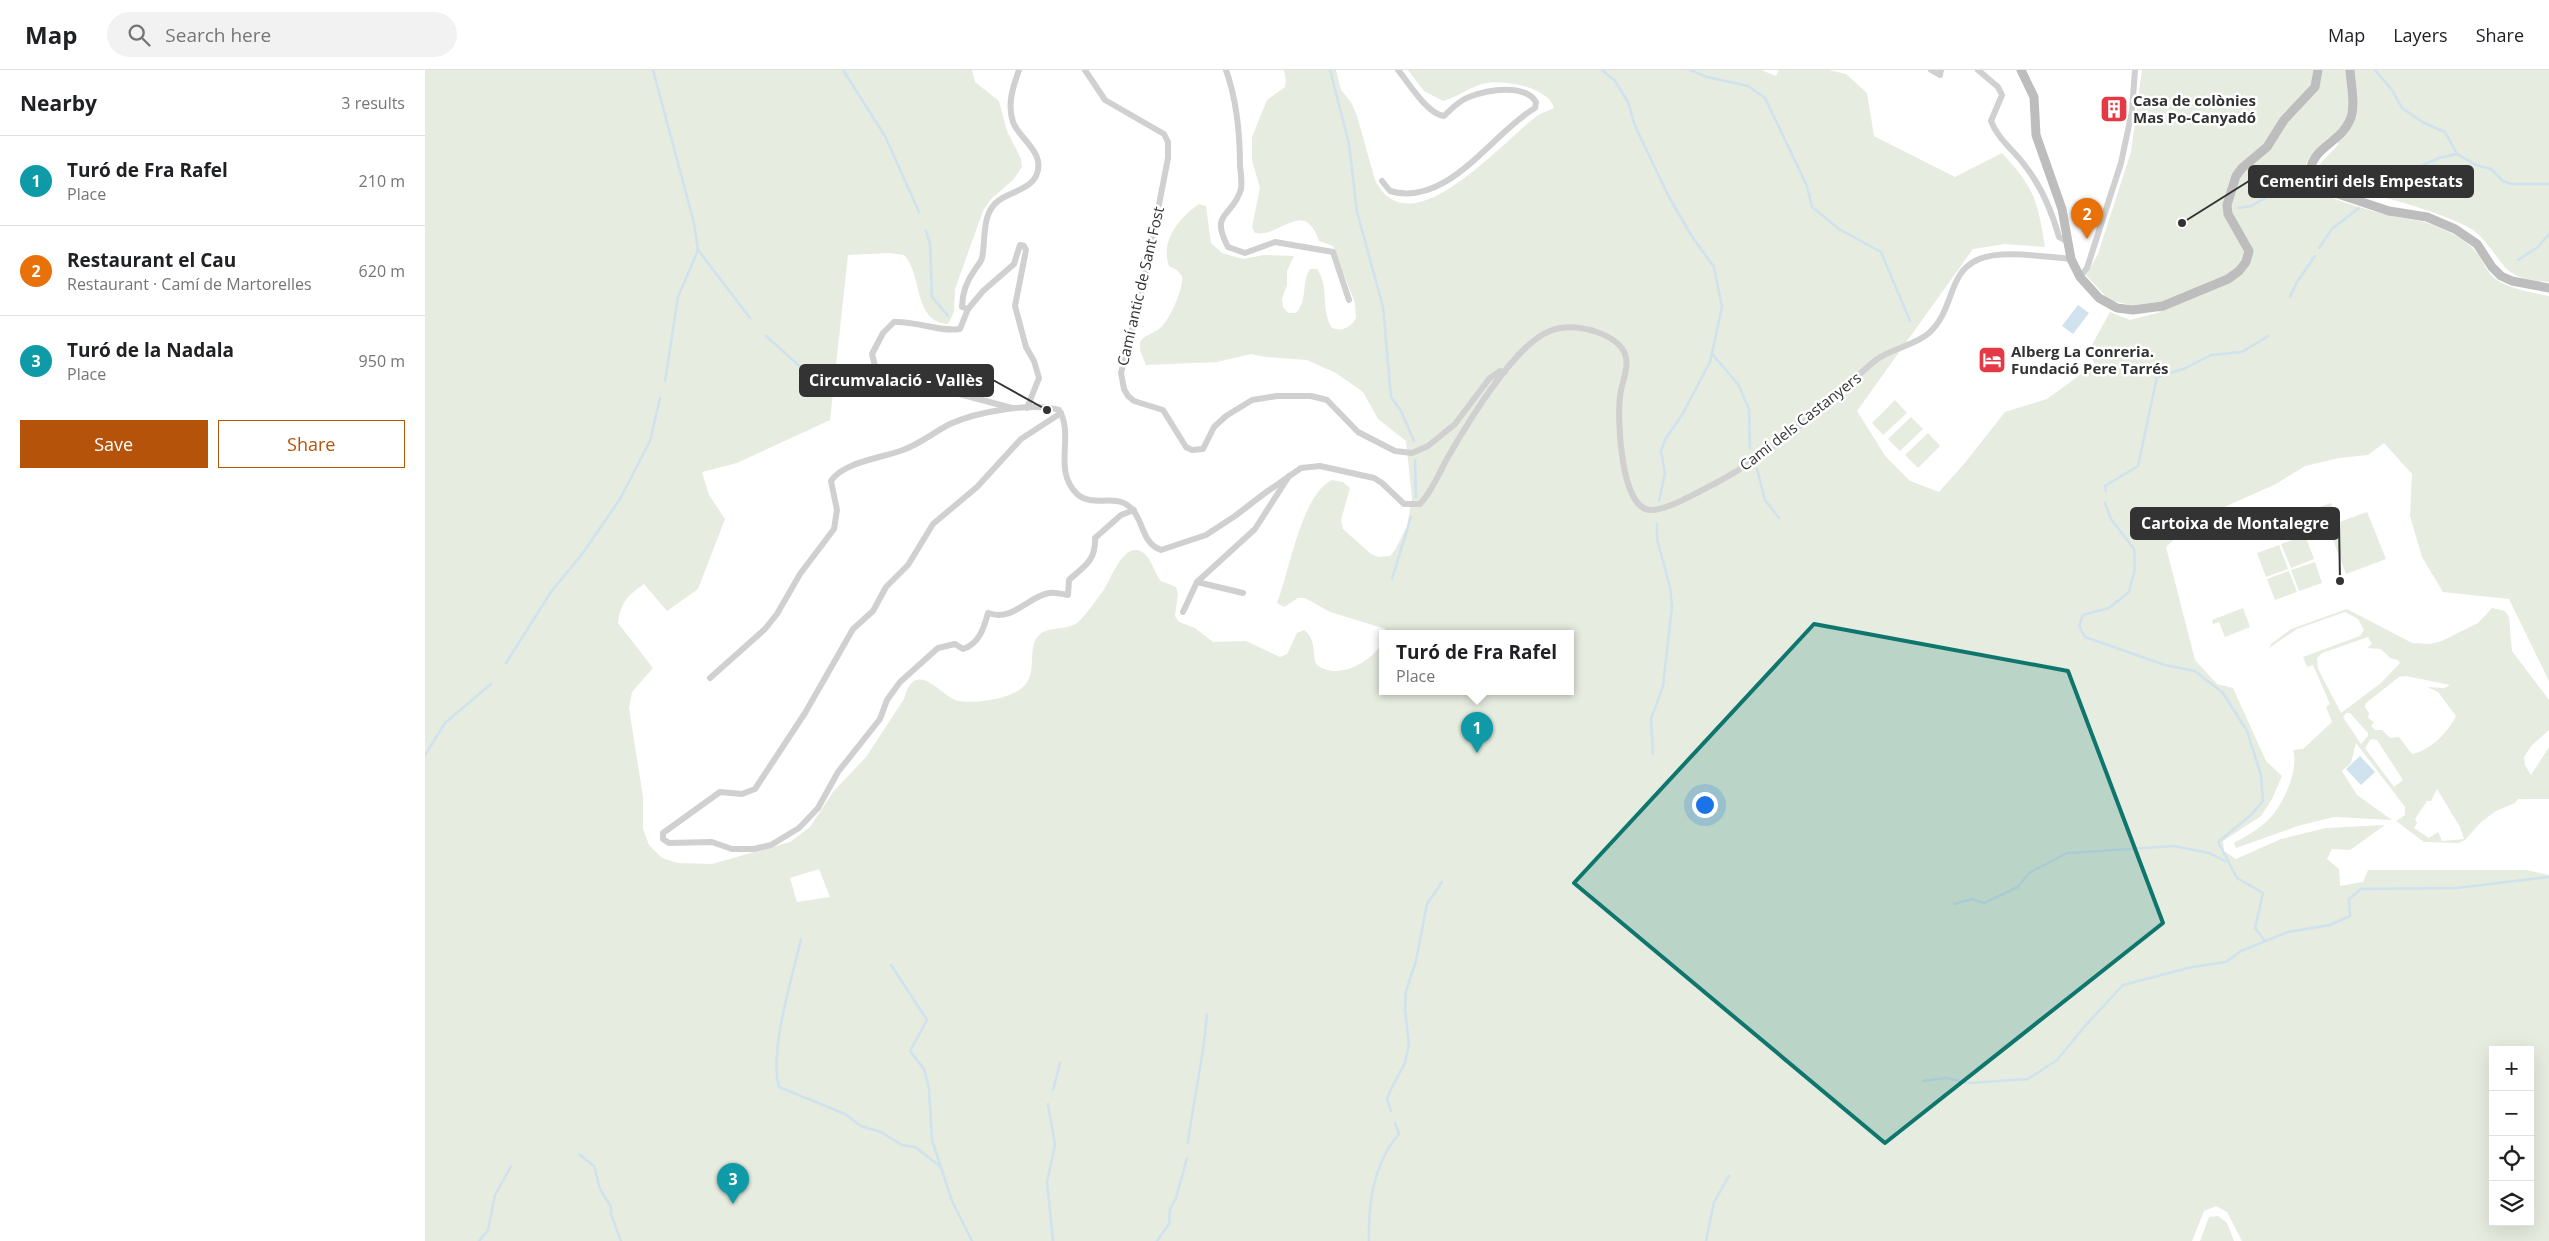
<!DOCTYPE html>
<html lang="en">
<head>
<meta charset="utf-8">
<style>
  :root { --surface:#fff; --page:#f2f2f2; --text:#202124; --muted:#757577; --line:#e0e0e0; --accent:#b45309 }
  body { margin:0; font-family:"Open Sans",sans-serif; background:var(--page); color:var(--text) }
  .controls { position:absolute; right:15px; bottom:15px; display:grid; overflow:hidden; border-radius:0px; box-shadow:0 5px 20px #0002 }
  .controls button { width:45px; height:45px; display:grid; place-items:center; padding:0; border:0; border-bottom:1px solid var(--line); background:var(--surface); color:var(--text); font:25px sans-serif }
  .you { position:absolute; left:1279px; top:734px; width:18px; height:18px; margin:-12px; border:4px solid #fff; border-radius:50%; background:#1a73e8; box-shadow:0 0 0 8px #1a73e833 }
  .badge { display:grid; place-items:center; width:32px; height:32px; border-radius:50%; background:var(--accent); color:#fff; font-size:16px; font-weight:700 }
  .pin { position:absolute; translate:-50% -41px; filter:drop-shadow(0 1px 2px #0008) }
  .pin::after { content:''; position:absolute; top:26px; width:18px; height:15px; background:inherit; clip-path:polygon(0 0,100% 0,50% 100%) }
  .popup { position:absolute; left:954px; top:560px; width:195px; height:65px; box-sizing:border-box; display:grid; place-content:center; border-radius:0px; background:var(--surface); filter:drop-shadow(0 1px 4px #0005); font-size:16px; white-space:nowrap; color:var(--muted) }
  .popup b { font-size:19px; color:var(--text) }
  .popup::after { content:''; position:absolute; left:50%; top:100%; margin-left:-10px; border:10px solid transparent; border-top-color:var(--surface) }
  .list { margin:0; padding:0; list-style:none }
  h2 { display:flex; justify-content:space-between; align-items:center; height:65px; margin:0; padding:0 20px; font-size:21px }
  h2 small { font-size:16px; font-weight:400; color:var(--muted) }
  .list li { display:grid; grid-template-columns:32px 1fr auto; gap:15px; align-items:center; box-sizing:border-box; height:90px; padding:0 20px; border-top:1px solid var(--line) }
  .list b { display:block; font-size:19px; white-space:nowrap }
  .list p { margin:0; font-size:16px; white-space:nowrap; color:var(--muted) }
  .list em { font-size:16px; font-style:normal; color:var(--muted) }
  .actions { display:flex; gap:10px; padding:15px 20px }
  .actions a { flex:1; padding:11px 0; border:1px solid var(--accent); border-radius:0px; text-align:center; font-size:18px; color:var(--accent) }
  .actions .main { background:var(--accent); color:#fff }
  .icon { flex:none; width:28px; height:28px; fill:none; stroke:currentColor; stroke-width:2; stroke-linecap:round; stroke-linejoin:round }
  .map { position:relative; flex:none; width:2124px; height:1171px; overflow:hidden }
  header { display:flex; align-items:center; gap:30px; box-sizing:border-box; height:70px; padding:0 25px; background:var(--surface); border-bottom:1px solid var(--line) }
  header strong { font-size:24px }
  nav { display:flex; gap:28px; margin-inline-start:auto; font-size:18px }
  .search { width:350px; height:45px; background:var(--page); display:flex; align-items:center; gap:12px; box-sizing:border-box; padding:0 18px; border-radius:28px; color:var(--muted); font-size:19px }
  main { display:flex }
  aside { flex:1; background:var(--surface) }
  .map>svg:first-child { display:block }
</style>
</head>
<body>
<header>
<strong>Map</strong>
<div class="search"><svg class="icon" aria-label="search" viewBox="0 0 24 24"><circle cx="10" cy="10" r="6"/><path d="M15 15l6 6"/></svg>Search here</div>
<nav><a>Map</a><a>Layers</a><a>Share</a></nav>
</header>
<main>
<aside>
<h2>Nearby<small>3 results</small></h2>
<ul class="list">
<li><span class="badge" style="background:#0f9aa8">1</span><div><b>Turó de Fra Rafel</b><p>Place</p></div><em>210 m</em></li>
<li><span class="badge" style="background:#e8710a">2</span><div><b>Restaurant el Cau</b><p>Restaurant · Camí de Martorelles</p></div><em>620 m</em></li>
<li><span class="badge" style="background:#0f9aa8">3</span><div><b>Turó de la Nadala</b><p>Place</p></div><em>950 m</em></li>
</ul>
<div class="actions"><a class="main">Save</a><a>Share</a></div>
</aside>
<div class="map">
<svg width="2124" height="1171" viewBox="0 0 2124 1171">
  <rect width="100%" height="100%" fill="#fff"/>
  <g fill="#e6ecdf" fill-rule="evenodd">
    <path d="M 0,0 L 547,0 L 550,12 L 574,31 L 582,61 L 596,89 L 597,97 L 588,110 L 566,129 L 558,141 L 530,219 L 529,242 L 523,254 C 488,252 498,205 479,185 L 464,183 L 423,185 L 405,350 L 312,393 L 277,402 L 284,425 L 300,449 L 273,519 L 242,541 L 219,514 C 202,526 196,532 193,553 L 228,598 L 207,622 L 204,638 L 218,727 L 218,759 L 224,775 L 237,788 L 253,793 L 287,794 L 365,772 L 385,757 L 408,722 L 441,687 L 479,629 C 491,585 517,629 534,631 C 551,634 587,629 599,616 C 612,603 603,584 611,569 C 620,554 639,562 652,553 C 661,545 671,530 678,521 C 686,510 700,465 721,485 C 727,492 730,504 736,511 L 751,517 L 753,524 L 750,546 L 754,552 L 770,558 L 788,572 L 821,571 L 855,587 L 862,584 L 872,563 L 879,560 C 891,569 887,580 891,594 C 911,612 948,592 958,571 L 958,622 L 1146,622 L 1146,564 L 960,564 L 961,559 L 905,542 L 880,528 L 873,528 L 859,537 L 852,533 C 864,503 877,423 907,410 L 918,412 L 925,418 L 916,450 L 918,459 L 946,484 L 953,487 L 965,486 L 970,480 L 982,456 L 987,428 L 981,371 L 953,349 L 938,322 L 931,317 L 911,303 L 882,290 L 841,287 L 826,284 L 792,292 L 721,295 L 715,280 L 715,272 C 721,264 727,264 734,259 C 744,252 759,218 757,206 L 752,200 L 744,196 C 735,171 754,148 774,134 L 781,136 L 786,173 L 797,183 L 818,189 L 839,185 L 869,186 L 862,201 L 862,215 L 857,229 L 858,237 L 863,243 L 871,243 C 883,231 876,213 885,199 L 892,199 C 905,218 895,239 907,258 C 918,262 926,257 931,248 L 930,233 L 908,176 L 894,171 C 880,127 854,168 830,163 L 827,157 L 835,118 L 827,90 L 827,67 L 842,30 L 860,17 L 861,10 L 859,0 L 911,0 L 916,20 L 926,32 L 932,46 L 950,110 C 986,183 1082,65 1115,44 C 1119,42 1125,40 1129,38 C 1124,17 1076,8 1057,14 C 1044,18 1032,27 1018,31 L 999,21 L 983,0 L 1336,0 L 1351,6 L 1354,0 L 1404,0 L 1421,4 L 1442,23 L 1449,66 L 1530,107 L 1577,83 C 1610,119 1612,129 1620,177 L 1580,174 L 1548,179 L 1432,341 L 1461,387 L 1485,411 L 1514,422 L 1539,394 L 1580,342 L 1622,329 L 1670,294 L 1663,282 L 1685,242 L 1705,250 L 1736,242 L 1684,230 L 1661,205 L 1673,184 L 1706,82 L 1717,0 L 2124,0 L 2124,212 C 2075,208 2084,197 2055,166 C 2048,158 2029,150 2018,146 C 1979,131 1936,122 1896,111 L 1893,96 L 1914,74 L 1904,67 C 1890,80 1869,97 1886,117 C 1894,126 1949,142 1964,145 C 1977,149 1992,149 2005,154 C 2021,160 2039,168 2050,181 C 2057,188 2060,199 2067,206 C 2081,219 2106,222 2124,226 L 2124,611 L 2084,529 L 2018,522 L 1997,487 L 1985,446 L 1987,404 L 1959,373 L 1943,385 L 1914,388 L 1880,396 L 1851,414 L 1768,451 L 1741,477 L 1770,590 L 1792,614 L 1808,618 L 1841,691 L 1857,706 L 1847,729 L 1836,746 L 1798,771 L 1799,781 L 1811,789 L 1856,769 L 1901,758 L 1960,755 L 1925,780 L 1907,779 L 1902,789 L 1914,799 L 1915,816 L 1938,812 L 1943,800 L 2101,800 L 2124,805 L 2124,1171 L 1817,1171 L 1802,1142 L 1791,1136 L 1779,1141 L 1767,1171 L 0,1171 ZM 394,799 L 405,827 L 372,832 L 365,808 ZM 2068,980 L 2105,980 L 2105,1152 L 2068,1152 Z"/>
    <path d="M 1470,330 L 1482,343 L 1458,365 L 1447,353 Z"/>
    <path d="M 1486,347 L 1498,359 L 1475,381 L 1463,369 Z"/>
    <path d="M 1503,363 L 1515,376 L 1493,398 L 1480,385 Z"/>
    <path d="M 1906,433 L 1911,445 L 1906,447 L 1904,442 L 1894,446 L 1895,451 L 1889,453 L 1887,447 L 1882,448 L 1880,442 Z"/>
    <path d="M 1942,442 L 1961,489 L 1921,504 L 1903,456 Z"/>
    <path d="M 1880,465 L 1889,489 L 1866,498 L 1856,474 Z"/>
    <path d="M 1854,475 L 1863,499 L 1841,507 L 1832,483 Z"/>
    <path d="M 1890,492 L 1897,513 L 1874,521 L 1866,500 Z"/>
    <path d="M 1864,501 L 1872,522 L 1850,530 L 1842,509 Z"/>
    <path d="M 1818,538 L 1825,557 L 1800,567 L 1794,552 L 1788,554 L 1787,550 Z"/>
    <path d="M 2067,538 L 2080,541 L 2084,547 L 2087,581 L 2124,630 L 2124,660 L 2107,675 L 2099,687 L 2100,695 L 2106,705 L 2124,677 L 2124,729 L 2093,729 L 2090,733 L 2071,741 L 2056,752 L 2040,770 L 2033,773 L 1999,772 L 1971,751 L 1980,745 L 1980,737 L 1931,673 L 1926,693 L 1917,701 L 1932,725 L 1967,750 L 1909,747 L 1876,755 L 1811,778 L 1809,773 C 1821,766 1835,759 1845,748 C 1859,733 1874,700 1868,680 L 1878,679 L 1907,652 L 1901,637 L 1905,634 L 1888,595 L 1882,597 L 1878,587 L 1935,566 L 1939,560 L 1933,549 L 1920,542 L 1872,559 L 1844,578 L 1846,574 L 1866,559 L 1922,539 L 1987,573 L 2005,574 L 2017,571 L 2053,553 ZM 1943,567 L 1947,574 L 1942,578 L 1956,579 L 1965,588 L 1973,590 L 1975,593 L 1956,613 L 1916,643 L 1893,599 L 1892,588 L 1897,583 ZM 1981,606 L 2025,615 L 2019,618 L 2002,617 L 2013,622 L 2031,646 C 2023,662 2005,681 1987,684 L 1974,667 L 1965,668 L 1957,660 L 1950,660 L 1946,656 L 1949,652 L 1943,648 L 1944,643 L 1940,637 L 1941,633 L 1974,607 ZM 1921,643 L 1925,643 L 1943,663 L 1943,666 L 1936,674 L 1918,647 ZM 1946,669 L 1952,670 L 1978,710 L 1969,717 L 1940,678 ZM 2012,719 L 2035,757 L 2039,769 L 2017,771 L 2013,762 L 2004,768 L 1989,758 L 1992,753 L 1990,749 L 2002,731 L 2006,731 Z"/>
    <path d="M 1793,1146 L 1802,1153 L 1809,1171 L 1775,1171 L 1784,1147 Z"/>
  </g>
  <g fill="#cfe2ee">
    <path d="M 1653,235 L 1664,243 L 1648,264 L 1637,256 Z"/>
    <path d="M 1935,686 L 1950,702 L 1936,715 L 1921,699 Z"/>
  </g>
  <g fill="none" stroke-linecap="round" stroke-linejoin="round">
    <g stroke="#cfe2ee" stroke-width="2.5">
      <path d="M 228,0 L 269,153 L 273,180 L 253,227 L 240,311"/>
      <path d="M 418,0 L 460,66 L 494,142"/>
      <path d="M 905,0 L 924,74 L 932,142 L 958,237 L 966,327 L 976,341 L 989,371"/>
      <path d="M 1177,0 L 1190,11 L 1203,32 L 1210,56 L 1244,127 L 1266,165 L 1289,197 L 1297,237 L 1285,292 L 1257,345 L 1241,368 L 1236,381 L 1240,403 L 1234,431"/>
      <path d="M 1265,0 L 1282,7 L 1323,16 L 1340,28 L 1382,116 L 1387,137 L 1414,159 L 1456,182 L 1485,251"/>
      <path d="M 1950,0 L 1967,20 L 1977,38 L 1999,53 L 2020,62 L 2032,84"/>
      <path d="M 1895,105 L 1920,100 L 1957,107 L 1989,99 L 2014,88 L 2032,84 L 2051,95 L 2066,99 L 2078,111 L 2086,114 L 2124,114"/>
      <path d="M 1942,122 L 1957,107"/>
      <path d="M 1813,138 L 1826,136 L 1858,118 L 1883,111"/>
      <path d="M 501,161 L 505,173 L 507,227 L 523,246"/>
      <path d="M 1894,178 L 1907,159 L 1934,138"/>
      <path d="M 273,180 L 325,248"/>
      <path d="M 2093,190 L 2113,177 L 2124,164"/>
      <path d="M 1865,227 L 1872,212 L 1890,186"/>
      <path d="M 341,266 L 398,317"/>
      <path d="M 1287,284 L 1313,314 L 1324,339 L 1325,378"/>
      <path d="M 990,390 L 991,427"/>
      <path d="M 1332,399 L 1340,430 L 1354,448"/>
      <path d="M 1681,421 L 1680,416 L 1713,396 L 1732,307 L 1761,298 L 1786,285 L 1817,282 L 1843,266"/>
      <path d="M 1680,433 L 1686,449 L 1709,479 L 1710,499 L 1704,522 L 1684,538 L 1658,545 L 1654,556 L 1660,567 L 1740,595 L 1770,601 L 1798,623 L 1822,661 L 1836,705 L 1838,731 L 1826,745 L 1793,772 L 1812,808 L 1838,823 L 1830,858 L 1840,871"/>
      <path d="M 967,509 L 986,447"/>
      <path d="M 81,593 L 126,522 L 158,483 L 195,429 L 225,371 L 235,328"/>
      <path d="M 1228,684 L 1226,649 L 1238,616 L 1247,537 L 1245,517 L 1232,469 L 1232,454"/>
      <path d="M 0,685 L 20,653 L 66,614"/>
      <path d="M 1529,834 L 1547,829 L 1559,833 L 1593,817 L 1604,803 L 1642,783 L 1749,776 L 1784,783 L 1800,791"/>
      <path d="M 376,869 C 367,909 344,980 354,1017 L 420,1044 L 436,1056 L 456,1062 L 477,1075 L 490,1077 L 516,1097"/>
      <path d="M 466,895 L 502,950 L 485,981 L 499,999 L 504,1019 L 507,1070 L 527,1131 L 547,1171"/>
      <path d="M 1498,1011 L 1522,1008 L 1543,1013 L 1603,1009 L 1632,990 L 1660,956 L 1698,915 L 1767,897 L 1801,892 L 1816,881 L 1863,862 L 1905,855 L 1925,846 L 1924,829 L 1936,819 L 2032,818 L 2124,807"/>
      <path d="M 628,1020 L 635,993"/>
      <path d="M 623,1034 L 630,1075 L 622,1112 L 628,1171"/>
      <path d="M 966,1041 L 962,1029 L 967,1017 L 980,993 L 984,974 L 980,939 L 981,921 L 991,891 L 1002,834 L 1017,812"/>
      <path d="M 763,1073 C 768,1030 779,988 782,944"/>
      <path d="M 154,1084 L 169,1096 L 175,1119 L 186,1137 L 186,1144 L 196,1171"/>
      <path d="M 54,1171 L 63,1160 L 70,1125 L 86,1096"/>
      <path d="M 732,1171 L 744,1154 L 745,1139 L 751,1128 L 762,1088"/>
      <path d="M 944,1171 C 943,1134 949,1092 974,1064 L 970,1053"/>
      <path d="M 1281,1171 L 1289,1132 L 1304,1106"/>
    </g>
    <g stroke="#d0d0d0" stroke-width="6">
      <path d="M 594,0 C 588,17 582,34 588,52 C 594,69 622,83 611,106 C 604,120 584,122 573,131 C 556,144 561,170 557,188 C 556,192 553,195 551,198 C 542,210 537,222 537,237 L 543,239 L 558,221 L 589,194 L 595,175 L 599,176 L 601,180 L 590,236 L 601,277 L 609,291 L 614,308 L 602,338"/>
      <path d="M 660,0 L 680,30 L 739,64 L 743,72 L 743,88 L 720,207 L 696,303 L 699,319 L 703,326 L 709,331 L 738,340 L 761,377 L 767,380 L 778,379 L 789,357 L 801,346 L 827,330 L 852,326 L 886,326 L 902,330 L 933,362 L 970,381 L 987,383 L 1003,376 L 1030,354 L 1064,309 L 1075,301 L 1080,302"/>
      <path d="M 801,0 C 812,31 815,63 815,96 C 816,103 817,112 816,119 C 808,148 784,141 803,177 L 820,183 L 850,172 L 908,182 L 924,230"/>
      <path d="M 1506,0 L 1515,5 L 1516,0"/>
      <path d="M 1553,0 L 1573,17 L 1577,25 L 1566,51 C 1573,70 1590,81 1601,97 C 1617,118 1627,142 1634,167 L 1641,171"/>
      <path d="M 957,111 L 965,121 C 1023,138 1067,63 1110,38 L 1111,32 C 1099,13 1062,20 1044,27 C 1035,30 1026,39 1019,46 C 1002,44 984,13 973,0"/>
      <path d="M 1655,207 L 1662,198 L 1696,93 L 1707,41 L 1710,0"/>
      <path d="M 450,296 L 447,284 L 458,263 L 469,252 C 492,251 513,262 535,259 L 543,239"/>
      <path d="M 470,307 L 587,338"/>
      <path d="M 636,343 L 596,369 L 552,417 L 508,454 L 483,495 L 461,517 L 448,541 L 428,559 L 380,643 L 330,719 L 317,724 L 295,722 L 238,763 L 238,769 L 244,773 L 287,772 L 307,779 L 329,779 L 346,775 L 374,758 L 393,738 L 413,702 L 455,649 L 462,630 L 475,612 L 513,578 L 530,574 L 538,579 C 554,574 559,558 563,543 C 588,552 602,527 624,523 C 629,522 638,524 643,525 L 644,510 C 659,496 671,491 670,468 L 696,445 L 709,440"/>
      <path d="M 772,512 L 818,523"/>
      <path d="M 758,542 L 772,512 L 830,459 L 864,406"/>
      <path d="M 285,608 L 340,559 L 352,544 L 375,504 L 409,459 L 412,440 L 406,411 C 418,392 457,388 478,380 C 495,374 509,362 525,354 C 551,342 606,332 634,340 C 650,365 627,400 652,424 C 668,438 691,423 706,438 C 719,450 716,473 736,480 L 781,465 L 810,446 L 840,423 L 876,398 L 895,396 L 949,408 L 957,413 L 979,434 L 995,434 C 1008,420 1014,403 1023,387 C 1042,354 1090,274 1125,261 C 1139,255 1155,257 1169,261 C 1181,265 1195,271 1200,284 C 1205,298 1196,313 1195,327 C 1192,350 1196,439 1225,440 C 1241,441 1275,421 1289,414 C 1336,390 1378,353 1418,320 C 1429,310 1439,299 1451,290 C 1467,278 1489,276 1504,263 C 1530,239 1522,204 1552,190 C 1575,179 1620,187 1646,189"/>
    </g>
    <g stroke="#bdbdbd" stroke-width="9">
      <path d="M 1596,0 L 1609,27 L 1611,65 L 1637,139 L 1646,189 L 1655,207 L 1674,228 L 1692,238 L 1708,240 L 1738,236 L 1803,209 L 1814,201 L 1821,192 L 1824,181 L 1803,144 L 1802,135 L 1811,106 L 1817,98 L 1842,77 L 1859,50 L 1890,17 L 1893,0"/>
      <path d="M 1925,0 C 1926,16 1931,36 1925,50 C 1916,72 1888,77 1885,101 L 1889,112 L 1898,119 L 1964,141 L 2002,147 L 2030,159 L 2052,174 L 2067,197 L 2076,206 L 2087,211 L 2124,218"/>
    </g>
  </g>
  <path fill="#0f766e" fill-opacity="0.2" stroke="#0f766e" stroke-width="4" stroke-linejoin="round" d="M 1389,554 L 1643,601 L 1738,853 L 1460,1073 L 1149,813 Z"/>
  <defs>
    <symbol id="building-square" viewBox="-11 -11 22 22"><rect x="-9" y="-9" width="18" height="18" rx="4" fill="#e63946" stroke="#fff"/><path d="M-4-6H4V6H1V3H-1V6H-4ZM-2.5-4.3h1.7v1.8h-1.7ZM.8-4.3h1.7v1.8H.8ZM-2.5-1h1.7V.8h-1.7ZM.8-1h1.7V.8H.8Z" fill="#fff"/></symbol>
    <symbol id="hotel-square" viewBox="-11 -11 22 22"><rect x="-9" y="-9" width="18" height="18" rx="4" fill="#e63946" stroke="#fff"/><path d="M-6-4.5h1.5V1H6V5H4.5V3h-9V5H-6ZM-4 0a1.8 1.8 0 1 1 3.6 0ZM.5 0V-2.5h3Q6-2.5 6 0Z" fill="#fff"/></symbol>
  </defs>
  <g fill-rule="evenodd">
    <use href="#building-square" x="1673" y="23" width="32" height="32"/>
    <use href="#hotel-square" x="1551" y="274" width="32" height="32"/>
  </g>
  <g text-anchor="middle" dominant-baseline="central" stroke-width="5" stroke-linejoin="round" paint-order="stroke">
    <g font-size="15" font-weight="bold" fill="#333" stroke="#fff" text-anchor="start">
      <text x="1708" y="30">Casa de colònies<tspan x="1708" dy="17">Mas Po-Canyadó</tspan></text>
      <text x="1586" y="281">Alberg La Conreria.<tspan x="1586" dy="17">Fundació Pere Tarrés</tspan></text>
    </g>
    <g font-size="15" fill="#333" stroke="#fff">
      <text transform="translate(715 216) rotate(-77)">Camí antic de Sant Fost</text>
      <text transform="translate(1375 351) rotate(-38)">Camí dels Castanyers</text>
    </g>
  </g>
  <path fill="none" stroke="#333" stroke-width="2" d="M1757 153L1824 111M622 340L568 310M1915 511L1914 454"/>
  <g fill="#333" stroke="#fff" stroke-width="2">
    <circle cx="1757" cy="153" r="5"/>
    <circle cx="622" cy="340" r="5"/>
    <circle cx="1915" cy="511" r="5"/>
  </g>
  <g fill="#333" stroke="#333" stroke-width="2">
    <rect x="1824" y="96" width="224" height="31" rx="5"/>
    <rect x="375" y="295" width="193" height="31" rx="5"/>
    <rect x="1706" y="438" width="208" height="31" rx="5"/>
  </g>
  <g font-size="16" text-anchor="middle" font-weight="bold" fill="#fff">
    <text x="1936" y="117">Cementiri dels Empestats</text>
    <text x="471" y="316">Circumvalació - Vallès</text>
    <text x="1810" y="459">Cartoixa de Montalegre</text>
  </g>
</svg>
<div class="controls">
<button>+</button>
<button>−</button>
<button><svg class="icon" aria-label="locate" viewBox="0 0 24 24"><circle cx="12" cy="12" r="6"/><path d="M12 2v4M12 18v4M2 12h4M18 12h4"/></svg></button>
<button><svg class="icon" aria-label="layers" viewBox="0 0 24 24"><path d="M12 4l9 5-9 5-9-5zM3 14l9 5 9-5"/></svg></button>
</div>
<div class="you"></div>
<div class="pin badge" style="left:1052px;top:683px;background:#0f9aa8">1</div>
<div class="popup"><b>Turó de Fra Rafel</b>Place</div>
<div class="pin badge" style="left:1662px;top:169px;background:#e8710a">2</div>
<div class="pin badge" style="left:308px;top:1134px;background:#0f9aa8">3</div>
</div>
</main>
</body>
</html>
